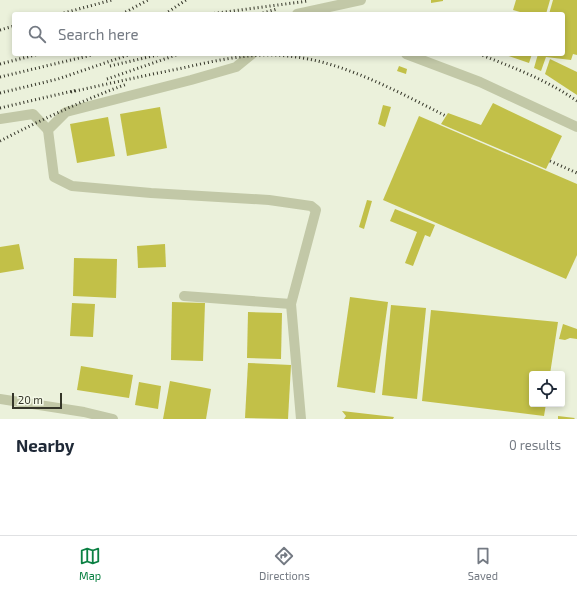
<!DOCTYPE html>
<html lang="en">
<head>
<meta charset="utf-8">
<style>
  :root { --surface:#fff; --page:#f2f2f3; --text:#1f2937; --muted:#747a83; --line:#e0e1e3; --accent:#0b8043 }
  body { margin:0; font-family:"Exo 2",sans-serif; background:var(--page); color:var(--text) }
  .controls { position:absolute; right:12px; bottom:12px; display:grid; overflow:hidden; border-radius:4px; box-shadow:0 2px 6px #0003 }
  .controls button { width:36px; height:36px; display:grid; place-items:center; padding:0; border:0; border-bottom:1px solid var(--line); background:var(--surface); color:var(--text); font:20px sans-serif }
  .scale { position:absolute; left:12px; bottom:10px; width:50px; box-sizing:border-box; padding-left:4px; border:2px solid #343528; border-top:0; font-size:11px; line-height:14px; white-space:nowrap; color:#343528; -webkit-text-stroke:3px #f4f9e7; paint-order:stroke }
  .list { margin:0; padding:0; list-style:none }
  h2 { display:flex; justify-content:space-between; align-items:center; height:52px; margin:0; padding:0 16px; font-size:17px }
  h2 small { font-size:13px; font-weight:400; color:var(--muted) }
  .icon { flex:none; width:22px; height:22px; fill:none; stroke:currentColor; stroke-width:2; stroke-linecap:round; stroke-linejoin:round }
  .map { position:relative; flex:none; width:577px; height:419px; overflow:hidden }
  .search { position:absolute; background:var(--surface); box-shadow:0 2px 6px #0003; left:12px; right:12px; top:12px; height:44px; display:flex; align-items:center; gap:10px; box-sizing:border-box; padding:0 14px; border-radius:4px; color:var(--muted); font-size:15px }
  .sheet { height:116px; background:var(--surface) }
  nav { display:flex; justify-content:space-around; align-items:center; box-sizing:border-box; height:56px; border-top:1px solid var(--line); background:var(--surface); font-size:11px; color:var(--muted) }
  nav a { display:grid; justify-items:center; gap:2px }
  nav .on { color:var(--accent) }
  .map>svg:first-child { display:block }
</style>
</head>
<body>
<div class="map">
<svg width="577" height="419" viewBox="0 0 577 419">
  <rect width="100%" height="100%" fill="#ebf1db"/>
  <g fill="#c2c048">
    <path d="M 431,0 L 443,0 L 443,1 L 431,3 Z"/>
    <path d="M 516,0 L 550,0 L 546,14 L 527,14 L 513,10 Z"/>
    <path d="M 553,0 L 577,0 L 577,55 L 573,54 L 571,60 L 546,57 L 541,71 L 534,68 L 538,54 L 563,54 L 563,14 L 549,14 Z"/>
    <path d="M 503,54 L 532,54 L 529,63 Z"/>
    <path d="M 550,59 L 577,72 L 577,95 L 545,74 Z"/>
    <path d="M 399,66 L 407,69 L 406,74 L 397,71 Z"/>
    <path d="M 493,103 L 562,136 L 546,169 L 441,124 L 448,113 L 481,125 Z"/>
    <path d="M 383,105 L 391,107 L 385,127 L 378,124 Z"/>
    <path d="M 160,107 L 167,148 L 127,156 L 120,114 Z"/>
    <path d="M 419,116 L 577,184 L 577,255 L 566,279 L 383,200 Z"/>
    <path d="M 108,117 L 115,156 L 77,163 L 70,124 Z"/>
    <path d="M 367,200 L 372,201 L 364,229 L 359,227 Z"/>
    <path d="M 395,209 L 435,225 L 430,237 L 425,235 L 413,266 L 405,263 L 417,232 L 390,221 Z"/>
    <path d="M 19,244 L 24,269 L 0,273 L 0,247 Z"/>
    <path d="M 165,244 L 166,267 L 138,268 L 137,246 Z"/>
    <path d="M 74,258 L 117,259 L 116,298 L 73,296 Z"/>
    <path d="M 350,297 L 388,302 L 375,393 L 337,387 Z"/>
    <path d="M 172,302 L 205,303 L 203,361 L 171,360 Z"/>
    <path d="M 72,303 L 95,304 L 93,337 L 70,336 Z"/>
    <path d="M 391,305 L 426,308 L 417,399 L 382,395 Z"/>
    <path d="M 431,310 L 558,322 L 550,374 L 532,374 L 532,404 L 546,404 L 544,416 L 422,401 Z"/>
    <path d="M 248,312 L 282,313 L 281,359 L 247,358 Z"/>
    <path d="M 563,324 L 577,329 L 577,339 L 570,338 L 565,340 L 559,339 Z"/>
    <path d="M 248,363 L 291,365 L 288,419 L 245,418 Z"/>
    <path d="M 81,366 L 133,375 L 129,398 L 77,390 Z"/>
    <path d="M 170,381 L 211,389 L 206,419 L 163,419 Z"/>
    <path d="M 139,382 L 161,386 L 158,409 L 135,405 Z"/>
    <path d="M 342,411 L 394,417 L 393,419 L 344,419 L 346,416 Z"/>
    <path d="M 558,416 L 575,418 L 574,419 L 558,419 Z"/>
  </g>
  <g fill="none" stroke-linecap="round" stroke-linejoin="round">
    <g stroke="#c2c8a7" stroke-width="10">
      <path d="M 297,14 L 361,0"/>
      <path d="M 252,54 L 236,67 L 191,80 L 66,112 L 48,130 L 54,177 L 72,186 L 151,193 L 269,200 L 311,206 L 316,210 L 291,304 L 301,419"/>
      <path d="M 406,54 L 480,82 L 577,127"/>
      <path d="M 0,119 L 33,114 L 48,130"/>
      <path d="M 184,296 L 291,304"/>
      <path d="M 0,399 L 84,412 L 113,419"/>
    </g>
    <g stroke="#343528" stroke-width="3" stroke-dasharray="1 3" stroke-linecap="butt">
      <path d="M 60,14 L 112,0"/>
      <path d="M 122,14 L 148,0"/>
      <path d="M 165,14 L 186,0"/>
      <path d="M 210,14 L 308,1"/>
      <path d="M 259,14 L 277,9"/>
      <path d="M 0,30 L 14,26"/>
      <path d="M 479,54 C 512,67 547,80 577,101"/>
      <path d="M 0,64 L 39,54"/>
      <path d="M 110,66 L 161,54"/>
      <path d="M 0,77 L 96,54"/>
      <path d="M 107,79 L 179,54"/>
      <path d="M 71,92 C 107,84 142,76 178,69 C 214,61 250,52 288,56 C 343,61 398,92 446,116"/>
      <path d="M 0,93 L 58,79 L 131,54"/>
      <path d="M 0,108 L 77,90"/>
      <path d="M 0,141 C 41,120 83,100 127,84"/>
      <path d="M 550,161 L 577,173"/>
    </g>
  </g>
</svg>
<div class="controls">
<button><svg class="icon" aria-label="locate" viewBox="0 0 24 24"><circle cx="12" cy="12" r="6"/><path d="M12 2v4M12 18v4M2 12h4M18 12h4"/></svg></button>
</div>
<div class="scale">20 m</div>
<div class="search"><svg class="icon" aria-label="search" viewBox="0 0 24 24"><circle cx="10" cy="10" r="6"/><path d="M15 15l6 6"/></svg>Search here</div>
</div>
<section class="sheet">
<h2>Nearby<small>0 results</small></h2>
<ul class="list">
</ul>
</section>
<nav>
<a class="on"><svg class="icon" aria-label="map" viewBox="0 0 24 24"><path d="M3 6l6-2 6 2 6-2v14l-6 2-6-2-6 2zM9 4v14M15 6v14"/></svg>Map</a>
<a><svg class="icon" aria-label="directions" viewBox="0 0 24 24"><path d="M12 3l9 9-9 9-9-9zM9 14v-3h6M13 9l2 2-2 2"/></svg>Directions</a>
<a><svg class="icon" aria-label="saved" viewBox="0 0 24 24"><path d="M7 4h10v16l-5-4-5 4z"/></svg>Saved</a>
</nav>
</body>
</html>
